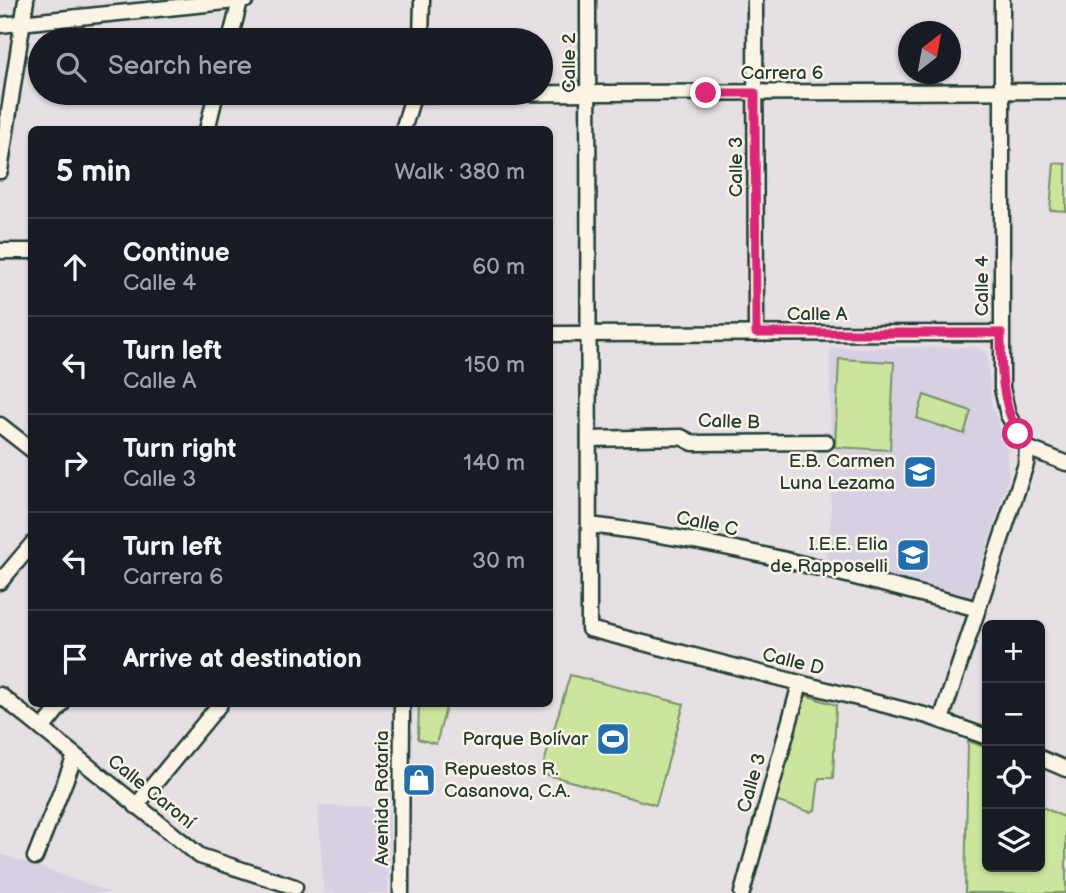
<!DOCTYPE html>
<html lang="en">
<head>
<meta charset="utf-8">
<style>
  :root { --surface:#171b24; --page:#242831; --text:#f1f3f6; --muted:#9ea1a6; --line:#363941 }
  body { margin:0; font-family:"Balsamiq Sans",sans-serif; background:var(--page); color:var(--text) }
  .controls { position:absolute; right:21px; bottom:21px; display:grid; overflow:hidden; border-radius:10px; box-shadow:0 2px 5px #0004 }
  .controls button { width:63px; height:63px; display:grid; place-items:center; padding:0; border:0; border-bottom:2px solid var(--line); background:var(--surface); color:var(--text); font:35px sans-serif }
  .compass { position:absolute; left:898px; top:21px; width:63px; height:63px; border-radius:50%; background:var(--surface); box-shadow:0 2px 5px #0004; rotate:31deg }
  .stop { position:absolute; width:21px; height:21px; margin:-16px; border:5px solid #db2777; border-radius:50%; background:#fff }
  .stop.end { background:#db2777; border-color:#fff; box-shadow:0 2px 7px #0008 }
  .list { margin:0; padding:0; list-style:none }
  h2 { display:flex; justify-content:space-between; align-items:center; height:91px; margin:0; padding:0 28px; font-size:30px }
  h2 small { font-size:23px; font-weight:400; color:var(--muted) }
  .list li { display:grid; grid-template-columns:46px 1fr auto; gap:21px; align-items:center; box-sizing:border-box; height:98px; padding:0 28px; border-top:2px solid var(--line) }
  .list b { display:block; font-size:26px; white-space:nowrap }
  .list p { margin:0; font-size:23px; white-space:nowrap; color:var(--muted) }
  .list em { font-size:23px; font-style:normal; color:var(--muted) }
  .icon { flex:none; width:38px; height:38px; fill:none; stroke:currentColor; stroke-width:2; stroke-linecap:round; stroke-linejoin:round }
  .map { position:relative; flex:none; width:1066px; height:893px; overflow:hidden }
  .search { position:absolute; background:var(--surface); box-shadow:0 2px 5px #0004; left:28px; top:28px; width:525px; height:77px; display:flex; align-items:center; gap:18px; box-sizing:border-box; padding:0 24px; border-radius:38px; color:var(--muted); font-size:26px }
  .panel { position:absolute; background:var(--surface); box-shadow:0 2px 5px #0004; left:28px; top:126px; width:525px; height:581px; border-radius:10px }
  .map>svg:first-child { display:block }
</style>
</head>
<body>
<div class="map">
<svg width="1066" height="893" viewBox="0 0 1066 893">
  <rect width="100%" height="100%" fill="#e6dfe3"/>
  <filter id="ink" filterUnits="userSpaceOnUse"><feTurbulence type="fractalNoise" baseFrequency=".0143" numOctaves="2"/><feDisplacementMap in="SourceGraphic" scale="14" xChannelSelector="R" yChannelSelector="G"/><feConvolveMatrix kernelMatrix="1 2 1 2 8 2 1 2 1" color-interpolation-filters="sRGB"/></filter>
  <g filter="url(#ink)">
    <g fill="#d6d0e2">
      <path d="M 977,347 L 987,353 L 991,402 L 1006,447 L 1009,477 L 970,600 L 825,563 L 831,517 L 830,348 Z"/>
      <path d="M 318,806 L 390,807 L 388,893 L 324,893 Z"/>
      <path d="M 0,854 L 56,873 L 111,893 L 0,893 Z"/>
    </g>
    <g fill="#cbe69c" stroke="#759268" stroke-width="2">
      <path d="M 1054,163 L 1066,164 L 1066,211 L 1050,210 Z"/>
      <path d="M 839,359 L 894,362 L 890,450 L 835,447 Z"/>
      <path d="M 924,395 L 971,411 L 964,434 L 917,418 Z"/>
      <path d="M 570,675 L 684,704 L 656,805 L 541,773 Z"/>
      <path d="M 805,695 L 836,705 L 833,778 L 819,778 L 815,810 L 810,812 L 775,801 Z"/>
      <path d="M 419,704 L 447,704 L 436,744 L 418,739 Z"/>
      <path d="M 968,741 L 987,748 L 987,867 L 1040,867 L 1040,806 L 1066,818 L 1066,893 L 965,893 Z"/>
    </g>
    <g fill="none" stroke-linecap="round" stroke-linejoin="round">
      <defs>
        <g id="street">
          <path d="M 588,0 L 589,629 L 928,716 L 987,737"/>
          <path d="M 755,0 L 756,333"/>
          <path d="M 0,25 L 246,0"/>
          <path d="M 230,40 L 240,1"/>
          <path d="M 421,40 L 422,0"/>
          <path d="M 414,94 L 1066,91"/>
          <path d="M 207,130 L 216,93"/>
          <path d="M 403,130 L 414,93"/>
          <path d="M 0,171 L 26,0"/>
          <path d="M 0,251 L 32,251"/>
          <path d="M 550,334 L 1001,333"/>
          <path d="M 0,425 L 32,450"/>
          <path d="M 589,439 L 681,437 L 693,443 L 826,442"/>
          <path d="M 1027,448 L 1066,463"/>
          <path d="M 589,525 C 721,540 850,575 978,609"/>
          <path d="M 0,582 L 32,544"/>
          <path d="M 0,695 L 200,856 L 295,887"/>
          <path d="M 941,720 L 1026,464 L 1027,448 L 1008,415 L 1002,388 L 1002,0"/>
          <path d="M 42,729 L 62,704"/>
          <path d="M 1040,758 L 1066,769"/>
          <path d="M 136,806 L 220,704"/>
          <path d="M 35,857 L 75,756"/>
          <path d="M 401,893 L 402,704"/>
          <path d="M 742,893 L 800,684"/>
        </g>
      </defs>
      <use href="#street" stroke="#1f3d34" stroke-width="19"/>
      <use href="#street" stroke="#fcf5e5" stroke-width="14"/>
    </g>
  </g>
  <g fill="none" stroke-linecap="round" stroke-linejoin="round" filter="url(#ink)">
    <path stroke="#db2777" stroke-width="9" d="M 706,93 L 755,93 L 756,333 L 1001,333 C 1001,370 1001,400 1018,434"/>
  </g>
  <defs>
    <symbol id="school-square" viewBox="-11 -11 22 22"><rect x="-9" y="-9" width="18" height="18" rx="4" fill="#1f6fb2" stroke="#fcf5e5"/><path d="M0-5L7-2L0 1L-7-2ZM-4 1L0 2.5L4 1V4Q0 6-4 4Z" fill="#fff"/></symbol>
    <symbol id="university-square" viewBox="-11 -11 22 22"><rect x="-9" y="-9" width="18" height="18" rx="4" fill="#1f6fb2" stroke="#fcf5e5"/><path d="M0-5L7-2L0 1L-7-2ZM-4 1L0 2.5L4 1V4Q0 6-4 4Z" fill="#fff"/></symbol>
    <symbol id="stadium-square" viewBox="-11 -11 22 22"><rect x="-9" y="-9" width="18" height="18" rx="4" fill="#1f6fb2" stroke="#fcf5e5"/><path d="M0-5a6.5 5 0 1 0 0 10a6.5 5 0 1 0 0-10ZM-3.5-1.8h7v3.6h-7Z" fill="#fff"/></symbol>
    <symbol id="shop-square" viewBox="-11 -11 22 22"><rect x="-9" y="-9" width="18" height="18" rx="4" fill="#1f6fb2" stroke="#fcf5e5"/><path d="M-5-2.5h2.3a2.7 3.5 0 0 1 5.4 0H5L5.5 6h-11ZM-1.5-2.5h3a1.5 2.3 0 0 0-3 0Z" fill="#fff"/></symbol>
  </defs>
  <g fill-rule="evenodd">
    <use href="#school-square" x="901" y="453" width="38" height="38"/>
    <use href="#university-square" x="894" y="536" width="38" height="38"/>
    <use href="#stadium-square" x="594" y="720" width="38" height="38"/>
    <use href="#shop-square" x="400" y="761" width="38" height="38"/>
  </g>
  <g text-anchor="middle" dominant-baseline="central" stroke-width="5" stroke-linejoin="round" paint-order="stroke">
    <g font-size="19" fill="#1f3d34" stroke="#fcf5e5">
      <text transform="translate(569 63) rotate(-90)">Calle 2</text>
      <text x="782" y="73">Carrera 6</text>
      <text transform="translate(736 167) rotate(-90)">Calle 3</text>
      <text transform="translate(982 286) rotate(-90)">Calle 4</text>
      <text x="817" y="314">Calle A</text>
      <text transform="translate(729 422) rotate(2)">Calle B</text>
      <text transform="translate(707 524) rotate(12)">Calle C</text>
      <text transform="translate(793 662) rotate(14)">Calle D</text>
      <text transform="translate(752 783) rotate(-74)">Calle 3</text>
      <text transform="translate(151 792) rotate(39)">Calle Caroní</text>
      <text transform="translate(382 798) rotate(-90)">Avenida Rotaria</text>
    </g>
    <g font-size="19" fill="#1f3d34" stroke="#fcf5e5" text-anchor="end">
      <text x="895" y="461">E.B. Carmen<tspan x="895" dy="22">Luna Lezama</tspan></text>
      <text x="888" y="544">I.E.E. Elia<tspan x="888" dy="22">de Rapposelli</tspan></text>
      <text x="588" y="739">Parque Bolívar</text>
      <text x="444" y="769" text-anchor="start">Repuestos R.<tspan x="444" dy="22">Casanova, C.A.</tspan></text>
    </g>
  </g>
</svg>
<div class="controls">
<button>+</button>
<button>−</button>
<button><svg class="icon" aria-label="locate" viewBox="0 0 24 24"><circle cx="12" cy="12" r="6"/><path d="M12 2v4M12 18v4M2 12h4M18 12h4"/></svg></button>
<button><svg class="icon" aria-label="layers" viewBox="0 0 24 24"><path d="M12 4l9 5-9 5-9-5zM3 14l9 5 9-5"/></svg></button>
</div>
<svg class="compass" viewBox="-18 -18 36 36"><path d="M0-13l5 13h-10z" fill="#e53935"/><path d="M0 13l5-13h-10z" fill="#9ea1a6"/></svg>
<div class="stop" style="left:1018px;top:434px"></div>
<div class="stop end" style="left:706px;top:93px"></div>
<div class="search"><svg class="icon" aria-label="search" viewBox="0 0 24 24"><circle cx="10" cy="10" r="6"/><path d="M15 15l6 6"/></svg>Search here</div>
<section class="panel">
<h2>5 min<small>Walk · 380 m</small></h2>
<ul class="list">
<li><svg class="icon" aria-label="ahead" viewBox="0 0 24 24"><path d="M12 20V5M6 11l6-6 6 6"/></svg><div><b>Continue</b><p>Calle 4</p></div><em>60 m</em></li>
<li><svg class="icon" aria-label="left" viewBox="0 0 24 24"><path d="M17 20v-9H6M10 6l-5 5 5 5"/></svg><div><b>Turn left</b><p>Calle A</p></div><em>150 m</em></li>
<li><svg class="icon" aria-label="right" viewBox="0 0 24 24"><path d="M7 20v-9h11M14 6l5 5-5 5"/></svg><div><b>Turn right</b><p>Calle 3</p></div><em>140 m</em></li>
<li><svg class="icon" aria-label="left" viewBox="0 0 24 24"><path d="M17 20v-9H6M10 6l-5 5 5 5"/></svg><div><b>Turn left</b><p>Carrera 6</p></div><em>30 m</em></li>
<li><svg class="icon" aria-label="arrive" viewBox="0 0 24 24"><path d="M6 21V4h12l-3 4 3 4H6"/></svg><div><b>Arrive at destination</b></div></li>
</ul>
</section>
</div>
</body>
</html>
